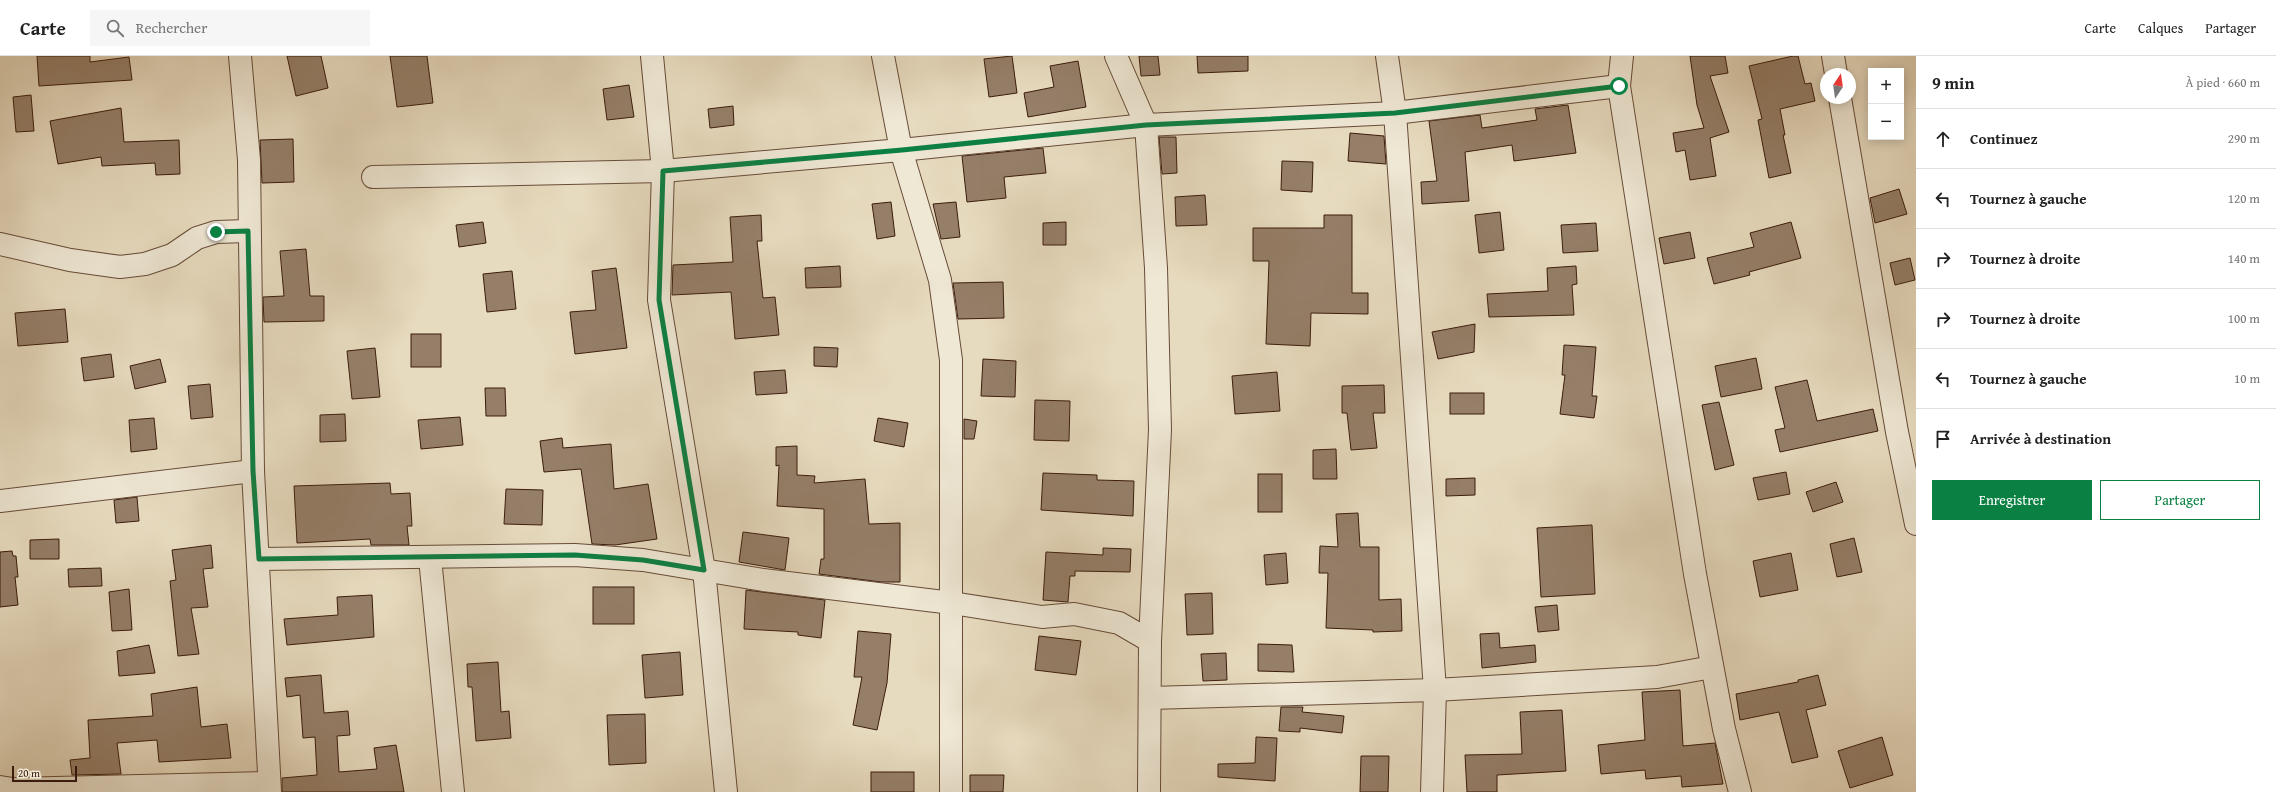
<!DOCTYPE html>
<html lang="fr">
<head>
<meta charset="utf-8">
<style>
  :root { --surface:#fff; --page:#f6f6f6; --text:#222; --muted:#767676; --line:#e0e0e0; --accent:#0b8043 }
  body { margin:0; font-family:"Gentium Book Plus",serif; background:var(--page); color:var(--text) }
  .controls { position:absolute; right:12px; top:12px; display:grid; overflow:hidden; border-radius:0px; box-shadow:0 2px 10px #0003 }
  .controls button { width:36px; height:36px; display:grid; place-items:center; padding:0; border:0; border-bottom:1px solid var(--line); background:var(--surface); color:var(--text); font:20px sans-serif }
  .compass { position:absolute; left:1820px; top:12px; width:36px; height:36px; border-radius:50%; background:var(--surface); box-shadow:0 2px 10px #0003; rotate:13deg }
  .scale { position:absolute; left:12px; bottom:10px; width:65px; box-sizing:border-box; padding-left:4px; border:2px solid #3c1c0c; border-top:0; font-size:11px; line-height:14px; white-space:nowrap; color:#3c1c0c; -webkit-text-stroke:3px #efe8d5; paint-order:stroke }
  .stop { position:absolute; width:12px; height:12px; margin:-9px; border:3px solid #0b8043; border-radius:50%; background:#fff }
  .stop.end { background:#0b8043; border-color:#fff; box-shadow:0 1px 4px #0008 }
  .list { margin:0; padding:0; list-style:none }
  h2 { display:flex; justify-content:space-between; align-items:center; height:52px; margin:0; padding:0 16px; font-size:17px }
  h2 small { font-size:13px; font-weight:400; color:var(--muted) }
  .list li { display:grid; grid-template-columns:26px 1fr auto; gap:12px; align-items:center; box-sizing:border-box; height:60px; padding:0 16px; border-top:1px solid var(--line) }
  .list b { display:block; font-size:15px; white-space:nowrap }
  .list em { font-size:13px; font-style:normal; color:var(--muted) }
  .actions { display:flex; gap:8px; padding:12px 16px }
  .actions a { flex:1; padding:9px 0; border:1px solid var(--accent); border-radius:0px; text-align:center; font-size:14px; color:var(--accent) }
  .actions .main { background:var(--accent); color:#fff }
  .icon { flex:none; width:22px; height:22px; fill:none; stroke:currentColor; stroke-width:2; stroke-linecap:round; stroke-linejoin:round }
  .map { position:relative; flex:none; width:1916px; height:736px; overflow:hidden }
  header { display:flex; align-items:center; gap:24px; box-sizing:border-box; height:56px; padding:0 20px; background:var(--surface); border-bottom:1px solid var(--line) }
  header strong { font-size:19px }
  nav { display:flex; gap:22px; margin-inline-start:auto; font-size:14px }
  .search { width:280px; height:36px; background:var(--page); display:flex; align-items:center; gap:10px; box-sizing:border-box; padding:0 14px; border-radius:0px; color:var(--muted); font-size:15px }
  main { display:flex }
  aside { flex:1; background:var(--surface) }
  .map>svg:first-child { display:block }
</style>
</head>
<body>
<header>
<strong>Carte</strong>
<div class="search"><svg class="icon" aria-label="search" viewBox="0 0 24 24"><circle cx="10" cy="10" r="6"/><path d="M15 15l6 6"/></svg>Rechercher</div>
<nav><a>Carte</a><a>Calques</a><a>Partager</a></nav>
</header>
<main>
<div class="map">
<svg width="1916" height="736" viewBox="0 0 1916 736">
  <rect width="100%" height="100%" fill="#e7dbbf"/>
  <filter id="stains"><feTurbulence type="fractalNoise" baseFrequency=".005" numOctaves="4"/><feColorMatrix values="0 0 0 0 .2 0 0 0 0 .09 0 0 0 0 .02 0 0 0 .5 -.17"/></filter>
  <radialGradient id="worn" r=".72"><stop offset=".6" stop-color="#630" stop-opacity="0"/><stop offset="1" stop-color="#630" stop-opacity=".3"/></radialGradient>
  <g fill="#957f69" stroke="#3c1c0c">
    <path d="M 37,0 L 90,0 L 90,6 L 129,1 L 132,24 L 39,30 Z"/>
    <path d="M 287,0 L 321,0 L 328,32 L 296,40 Z"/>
    <path d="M 390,0 L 427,0 L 433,47 L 397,51 Z"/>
    <path d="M 1012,0 L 1017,37 L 989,41 L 984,3 Z"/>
    <path d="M 1139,0 L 1158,0 L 1160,19 L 1141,20 Z"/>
    <path d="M 1197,0 L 1248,0 L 1248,15 L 1198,17 Z"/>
    <path d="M 1690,0 L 1725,0 L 1728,17 L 1710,20 L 1729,76 L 1710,82 L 1716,120 L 1690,124 L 1685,94 L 1676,96 L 1673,77 L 1704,72 L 1697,49 Z"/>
    <path d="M 1793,0 L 1798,0 L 1805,28 L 1811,27 L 1815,45 L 1780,53 L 1785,79 L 1783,79 L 1791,117 L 1769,122 L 1758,64 L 1762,63 L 1749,10 Z"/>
    <path d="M 1078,5 L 1086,51 L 1028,61 L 1024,37 L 1054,31 L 1050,10 Z"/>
    <path d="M 629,29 L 634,61 L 607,64 L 603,33 Z"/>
    <path d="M 31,39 L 34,75 L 16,76 L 13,41 Z"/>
    <path d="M 1568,49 L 1576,97 L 1514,105 L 1512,89 L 1465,96 L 1469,145 L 1422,148 L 1421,126 L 1437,125 L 1429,65 L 1480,59 L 1482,72 L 1537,64 L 1535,53 Z"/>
    <path d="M 733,50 L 734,69 L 710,72 L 708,53 Z"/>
    <path d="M 121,52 L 124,86 L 179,84 L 180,118 L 156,119 L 155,107 L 102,110 L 101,101 L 58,108 L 50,65 Z"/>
    <path d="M 1350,77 L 1384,80 L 1386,108 L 1348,105 Z"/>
    <path d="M 1159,81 L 1176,81 L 1177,117 L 1162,118 Z"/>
    <path d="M 293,83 L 294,126 L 262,127 L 260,84 Z"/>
    <path d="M 1043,92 L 1046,117 L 1004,121 L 1006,142 L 967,146 L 962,100 Z"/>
    <path d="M 1282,105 L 1313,106 L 1312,136 L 1281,134 Z"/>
    <path d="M 1899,133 L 1907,158 L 1875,167 L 1870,142 Z"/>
    <path d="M 1205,139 L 1207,169 L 1176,170 L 1175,141 Z"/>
    <path d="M 891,146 L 895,180 L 877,183 L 872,148 Z"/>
    <path d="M 956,146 L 960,181 L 941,183 L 933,148 Z"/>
    <path d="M 1500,156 L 1504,194 L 1479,197 L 1475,159 Z"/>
    <path d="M 761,159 L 762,185 L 757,185 L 763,242 L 775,241 L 779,279 L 735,283 L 731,236 L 672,239 L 673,209 L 733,206 L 730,161 Z"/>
    <path d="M 1324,159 L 1352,159 L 1352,237 L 1368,237 L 1368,258 L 1311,257 L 1310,290 L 1266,288 L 1269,205 L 1253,205 L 1253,172 L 1324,172 Z"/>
    <path d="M 483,166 L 486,187 L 459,191 L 456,169 Z"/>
    <path d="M 1066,166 L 1066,189 L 1043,189 L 1043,167 Z"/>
    <path d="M 1791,166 L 1801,202 L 1749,216 L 1750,219 L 1714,228 L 1707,202 L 1754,191 L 1750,177 Z"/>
    <path d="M 1596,167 L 1598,195 L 1563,197 L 1561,169 Z"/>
    <path d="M 1690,176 L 1695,202 L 1664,208 L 1659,182 Z"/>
    <path d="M 306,193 L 310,240 L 324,240 L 324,265 L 264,266 L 263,241 L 284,240 L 280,195 Z"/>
    <path d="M 1910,202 L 1915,224 L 1895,229 L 1890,207 Z"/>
    <path d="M 840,210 L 841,231 L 806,232 L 805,212 Z"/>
    <path d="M 1576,210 L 1577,228 L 1572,229 L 1574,259 L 1489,261 L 1487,238 L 1548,235 L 1547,212 Z"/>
    <path d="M 616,212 L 627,292 L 575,298 L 570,256 L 596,254 L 592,215 Z"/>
    <path d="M 512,215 L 516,253 L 487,256 L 483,218 Z"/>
    <path d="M 1003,226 L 1004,262 L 958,263 L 953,227 Z"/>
    <path d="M 65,253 L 68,286 L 18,290 L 15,257 Z"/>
    <path d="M 1475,268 L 1474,296 L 1438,303 L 1432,276 Z"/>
    <rect x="411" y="278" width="30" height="33"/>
    <path d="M 1564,289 L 1596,291 L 1592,340 L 1597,340 L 1594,362 L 1560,358 L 1565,319 L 1562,319 Z"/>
    <path d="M 814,291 L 838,292 L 837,311 L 814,310 Z"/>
    <path d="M 375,292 L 380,341 L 352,343 L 347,295 Z"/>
    <path d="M 111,298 L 114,321 L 84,325 L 81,302 Z"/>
    <path d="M 1756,302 L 1762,333 L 1721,341 L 1715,310 Z"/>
    <path d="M 160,303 L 166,326 L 135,333 L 130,310 Z"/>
    <path d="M 983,303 L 1016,305 L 1015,341 L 981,340 Z"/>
    <path d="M 785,314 L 787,337 L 756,339 L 754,316 Z"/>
    <path d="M 1277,316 L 1280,355 L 1235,358 L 1232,320 Z"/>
    <path d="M 1807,324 L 1817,365 L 1873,353 L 1878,375 L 1780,396 L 1775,374 L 1785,372 L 1775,331 Z"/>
    <path d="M 210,328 L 213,361 L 191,363 L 188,330 Z"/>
    <path d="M 1384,329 L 1385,357 L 1373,357 L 1377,392 L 1351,394 L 1347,357 L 1342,357 L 1342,330 Z"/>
    <path d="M 485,332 L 505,332 L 506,360 L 486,360 Z"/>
    <rect x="1450" y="337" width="34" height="21"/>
    <path d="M 1035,344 L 1070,345 L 1069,385 L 1034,384 Z"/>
    <path d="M 1719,346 L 1734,409 L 1715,414 L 1702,349 Z"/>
    <path d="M 345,358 L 346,385 L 320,386 L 320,359 Z"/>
    <path d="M 460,361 L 463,389 L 421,393 L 418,364 Z"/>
    <path d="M 154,362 L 157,393 L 131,396 L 129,364 Z"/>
    <path d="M 878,362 L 908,367 L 904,391 L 874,385 Z"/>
    <path d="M 964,363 L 977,365 L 974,383 L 964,383 Z"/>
    <path d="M 562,382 L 563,392 L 611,388 L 614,433 L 648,428 L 657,483 L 615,489 L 592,488 L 581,413 L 544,416 L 540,385 Z"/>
    <path d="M 797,390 L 797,419 L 815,420 L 814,427 L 865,423 L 869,468 L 900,467 L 900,526 L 881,526 L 819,518 L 821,503 L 824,503 L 824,453 L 777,450 L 779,409 L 776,410 L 776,391 Z"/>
    <path d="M 1336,393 L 1337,423 L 1313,423 L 1313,394 Z"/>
    <path d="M 1786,416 L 1790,438 L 1758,444 L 1753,422 Z"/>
    <path d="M 1043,417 L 1097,419 L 1097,424 L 1134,425 L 1133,460 L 1041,454 Z"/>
    <rect x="1258" y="418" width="24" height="38"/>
    <path d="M 1475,422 L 1475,439 L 1446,440 L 1446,423 Z"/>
    <path d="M 1836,426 L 1843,446 L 1813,456 L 1806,436 Z"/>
    <path d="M 390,427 L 391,438 L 410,437 L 412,470 L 407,470 L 409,489 L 371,489 L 370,483 L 297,487 L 294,430 Z"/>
    <path d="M 506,433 L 543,434 L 542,469 L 504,468 Z"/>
    <path d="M 137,441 L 139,465 L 116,467 L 114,444 Z"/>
    <path d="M 1358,457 L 1360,491 L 1379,491 L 1379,544 L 1401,543 L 1402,575 L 1373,576 L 1373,574 L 1326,572 L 1328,517 L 1319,517 L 1320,490 L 1338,491 L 1336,458 Z"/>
    <path d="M 1592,469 L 1595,538 L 1541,541 L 1537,472 Z"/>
    <path d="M 743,476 L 789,482 L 785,514 L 739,506 Z"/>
    <path d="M 1854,482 L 1862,516 L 1837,521 L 1830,488 Z"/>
    <path d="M 59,483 L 59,503 L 30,503 L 30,484 Z"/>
    <path d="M 211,489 L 213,512 L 203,513 L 208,551 L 191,552 L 199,598 L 178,600 L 170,525 L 176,524 L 172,494 Z"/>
    <path d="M 1103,492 L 1131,493 L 1130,516 L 1075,515 L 1075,520 L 1070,520 L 1068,546 L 1043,544 L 1046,496 L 1103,499 Z"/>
    <path d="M 12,495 L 13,500 L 16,500 L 18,521 L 15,521 L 18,549 L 0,551 L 0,496 Z"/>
    <path d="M 1286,497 L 1288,527 L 1266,529 L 1264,499 Z"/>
    <path d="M 1791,497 L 1798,534 L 1760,541 L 1753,505 Z"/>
    <path d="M 101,512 L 102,530 L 69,531 L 68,513 Z"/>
    <rect x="593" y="531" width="41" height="37"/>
    <path d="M 129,533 L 132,574 L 112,575 L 109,536 Z"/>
    <path d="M 746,534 L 825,544 L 821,582 L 798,579 L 798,576 L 744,573 Z"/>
    <path d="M 1212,537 L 1213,578 L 1187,579 L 1185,538 Z"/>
    <path d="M 372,539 L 374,581 L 287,589 L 284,563 L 338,559 L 337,541 Z"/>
    <path d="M 1557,549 L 1559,574 L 1538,576 L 1535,551 Z"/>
    <path d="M 858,575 L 891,578 L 887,627 L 877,674 L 853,669 L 862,621 L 854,621 Z"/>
    <path d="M 1499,577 L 1500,592 L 1535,589 L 1536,606 L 1482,612 L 1480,578 Z"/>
    <path d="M 1039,580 L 1081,585 L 1076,619 L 1035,614 Z"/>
    <path d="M 1258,588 L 1292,589 L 1294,616 L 1258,615 Z"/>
    <path d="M 149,589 L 155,617 L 119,620 L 117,595 Z"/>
    <path d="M 680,596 L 683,639 L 645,642 L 642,599 Z"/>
    <path d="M 1226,597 L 1227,624 L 1203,625 L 1201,598 Z"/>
    <path d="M 498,606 L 501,656 L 509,655 L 511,682 L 476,685 L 472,631 L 468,631 L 467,608 Z"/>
    <path d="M 321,619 L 324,657 L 348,655 L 350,679 L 337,680 L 339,716 L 377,713 L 374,692 L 396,689 L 404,736 L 282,736 L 282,722 L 317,719 L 315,681 L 303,682 L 300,639 L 287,641 L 285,622 Z"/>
    <path d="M 1818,619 L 1826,649 L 1806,654 L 1818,701 L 1792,707 L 1779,656 L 1740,664 L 1736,638 L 1798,626 L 1798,624 Z"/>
    <path d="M 197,631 L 201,671 L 227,668 L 231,702 L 159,706 L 157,684 L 117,687 L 121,718 L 72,719 L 70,704 L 90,702 L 88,664 L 153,660 L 151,638 Z"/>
    <path d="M 1680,634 L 1683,690 L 1715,687 L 1723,728 L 1682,731 L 1681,720 L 1646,723 L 1645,714 L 1601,718 L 1598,689 L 1645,684 L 1642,636 Z"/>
    <path d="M 1281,651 L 1303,651 L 1302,656 L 1344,660 L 1342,677 L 1300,672 L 1300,676 L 1279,675 Z"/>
    <path d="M 1562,654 L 1566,715 L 1497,719 L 1497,736 L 1467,736 L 1465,699 L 1522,698 L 1520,656 Z"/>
    <path d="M 645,658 L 646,707 L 609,709 L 607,659 Z"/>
    <path d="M 1256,681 L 1277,682 L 1275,725 L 1218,721 L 1218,708 L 1255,707 Z"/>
    <path d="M 1882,681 L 1893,719 L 1850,732 L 1838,695 Z"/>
    <path d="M 1361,700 L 1389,700 L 1388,736 L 1360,736 Z"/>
    <rect x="871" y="716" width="43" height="20"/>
    <path d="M 970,719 L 1004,719 L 1003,736 L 970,736 Z"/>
  </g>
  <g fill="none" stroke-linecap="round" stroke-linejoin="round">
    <defs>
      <g id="minor">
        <path d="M 240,0 L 249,104 L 253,415 L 270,736"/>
        <path d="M 652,0 L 663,115 L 659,244 L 704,514 L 726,736"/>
        <path d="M 883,0 L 901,94 L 940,224 L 951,304 L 951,736"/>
        <path d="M 1116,0 L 1146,69 L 1156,212 L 1160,374 L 1150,585 L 1149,736"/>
        <path d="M 1387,0 L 1395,57 L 1435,634 L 1432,736"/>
        <path d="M 1622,0 L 1619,30 L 1695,518 L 1724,673 L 1740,736"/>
        <path d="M 1833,0 L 1836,18"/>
        <path d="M 1840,42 L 1897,376 L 1916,468"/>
        <path d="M 373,121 L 663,115 L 901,94 L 1146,69 L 1395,57 L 1619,30"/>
        <path d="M 0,188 L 70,204 L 120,211 L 145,208 L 172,199 L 197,182 L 216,176 L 248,175"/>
        <path d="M 0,445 L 253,415"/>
        <path d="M 430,502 L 453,736"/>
        <path d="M 259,503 L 575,499 L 643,504 L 763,524 L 952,547 L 1042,561 L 1074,558 L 1119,567 L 1150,585"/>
        <path d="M 1150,642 L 1435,634 L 1657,621 L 1712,611"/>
        <path d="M 0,731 L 13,733 L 269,727"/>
      </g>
    </defs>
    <use href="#minor" stroke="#674c39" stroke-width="24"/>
    <use href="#minor" stroke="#efe8d5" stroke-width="22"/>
  </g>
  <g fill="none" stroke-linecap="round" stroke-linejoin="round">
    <path stroke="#0b8043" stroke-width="5" d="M 216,176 L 248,175 L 253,415 L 259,503 L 575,499 L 643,504 L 704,514 L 659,244 L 663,115 L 902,94 L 1146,69 L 1395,57 L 1619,30"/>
  </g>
  <rect width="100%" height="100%" filter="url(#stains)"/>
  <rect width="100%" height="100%" fill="url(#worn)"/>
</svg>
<div class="controls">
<button>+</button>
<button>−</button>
</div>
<svg class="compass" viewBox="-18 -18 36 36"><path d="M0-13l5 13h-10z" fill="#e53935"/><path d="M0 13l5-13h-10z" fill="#767676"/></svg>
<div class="scale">20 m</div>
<div class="stop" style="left:1619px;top:30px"></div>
<div class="stop end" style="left:216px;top:176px"></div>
</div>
<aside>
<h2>9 min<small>À pied · 660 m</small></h2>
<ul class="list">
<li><svg class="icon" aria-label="ahead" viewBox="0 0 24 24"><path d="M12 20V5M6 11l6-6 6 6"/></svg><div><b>Continuez</b></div><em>290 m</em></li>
<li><svg class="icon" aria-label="left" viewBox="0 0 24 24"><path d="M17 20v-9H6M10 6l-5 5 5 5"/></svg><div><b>Tournez à gauche</b></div><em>120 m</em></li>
<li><svg class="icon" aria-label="right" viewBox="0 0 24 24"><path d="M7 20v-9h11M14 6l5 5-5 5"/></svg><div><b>Tournez à droite</b></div><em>140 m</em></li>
<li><svg class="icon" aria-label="right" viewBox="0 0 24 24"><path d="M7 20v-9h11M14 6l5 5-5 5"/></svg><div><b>Tournez à droite</b></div><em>100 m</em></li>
<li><svg class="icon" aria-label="left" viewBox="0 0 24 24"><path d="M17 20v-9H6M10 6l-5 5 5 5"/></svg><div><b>Tournez à gauche</b></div><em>10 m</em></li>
<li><svg class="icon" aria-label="arrive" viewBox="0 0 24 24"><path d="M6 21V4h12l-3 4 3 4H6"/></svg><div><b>Arrivée à destination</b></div></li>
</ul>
<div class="actions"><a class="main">Enregistrer</a><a>Partager</a></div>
</aside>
</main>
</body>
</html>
